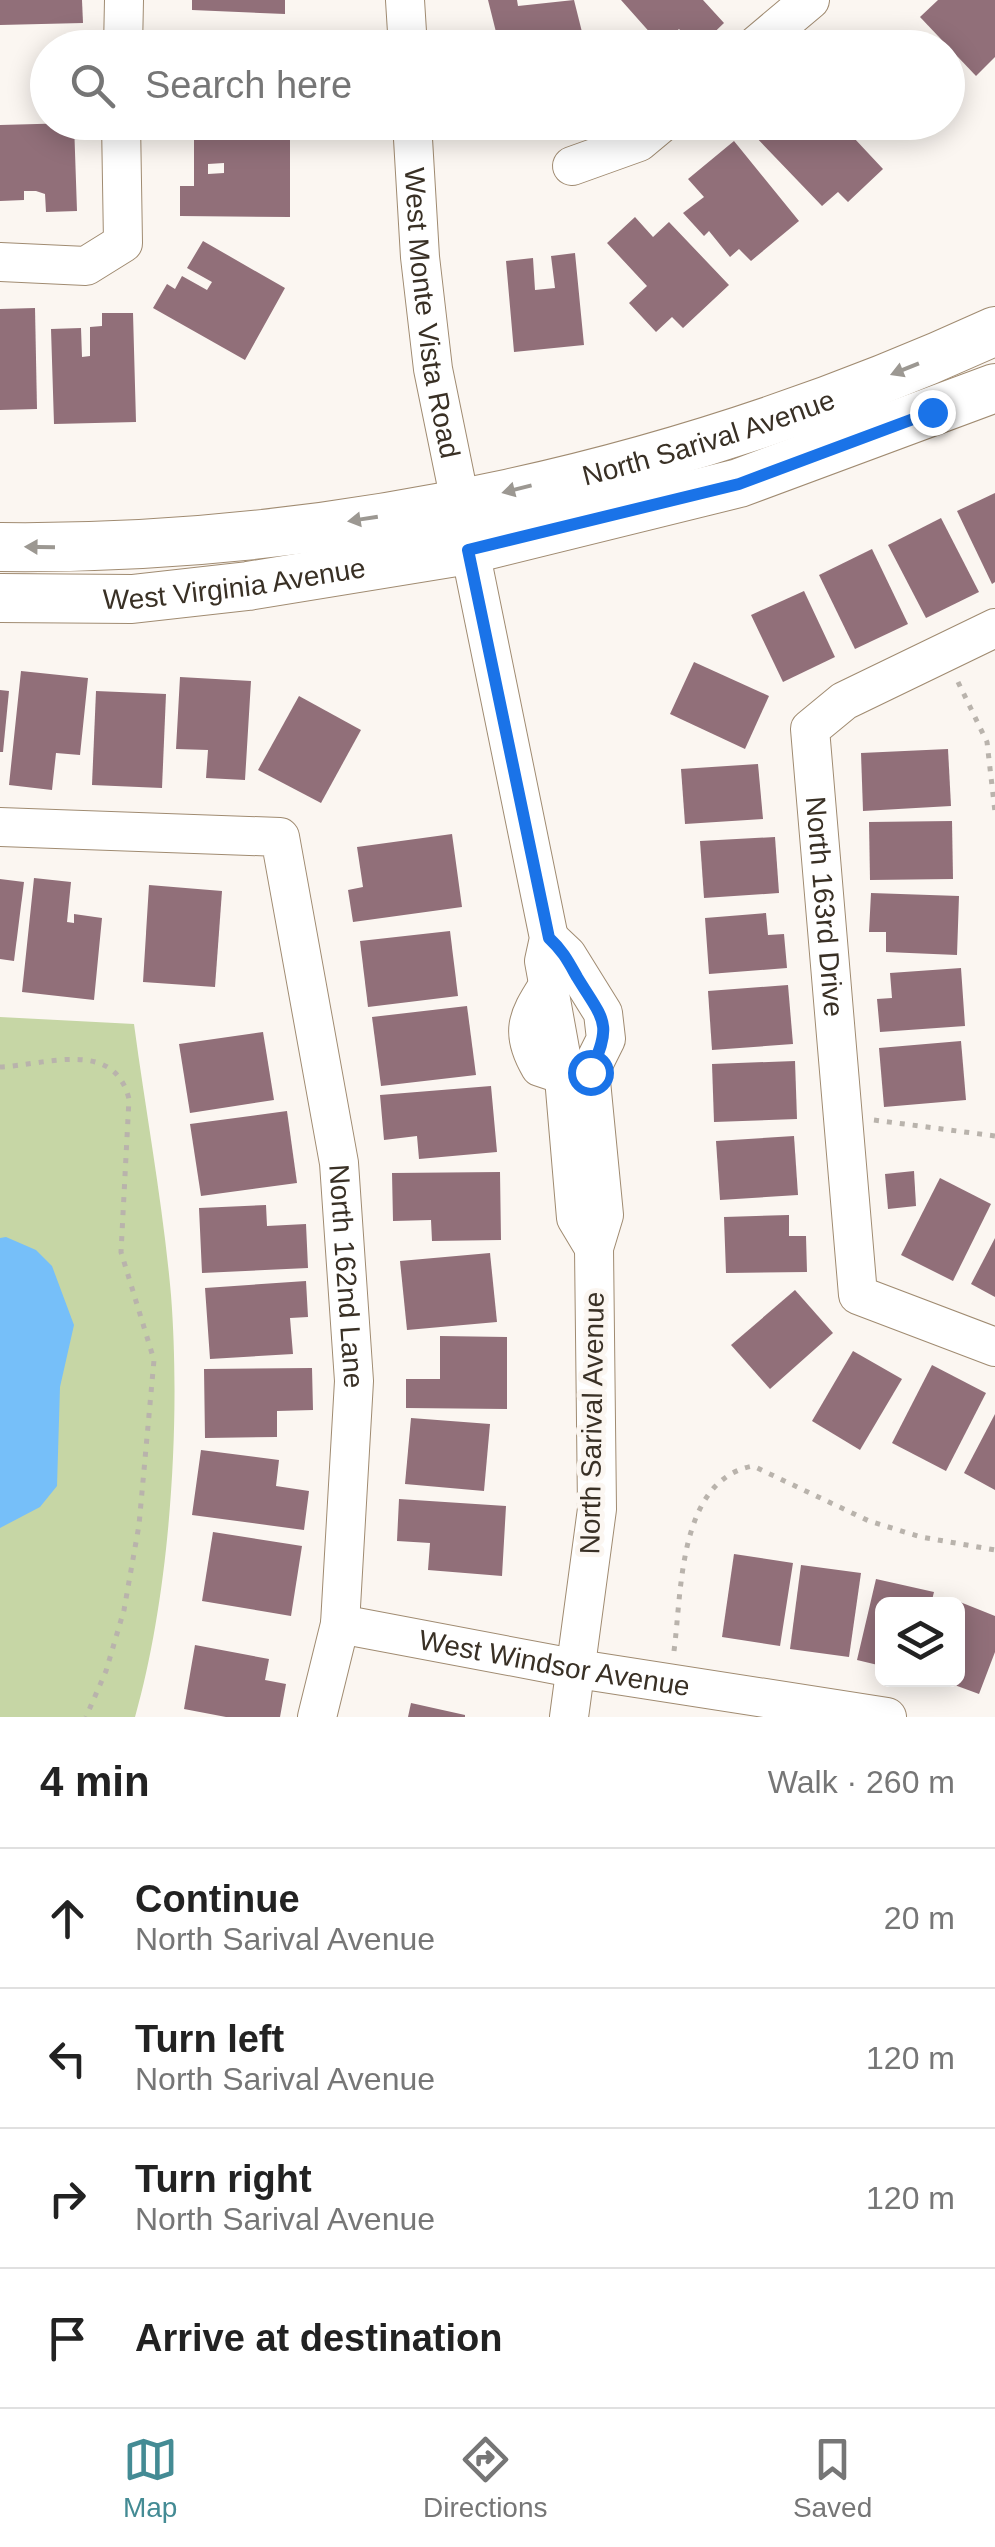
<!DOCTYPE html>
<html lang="en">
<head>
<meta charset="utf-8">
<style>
  :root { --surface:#fff; --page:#f6f6f6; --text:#222; --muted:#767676; --line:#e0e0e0; --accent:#448b94 }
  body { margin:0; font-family:Arial,sans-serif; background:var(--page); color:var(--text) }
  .controls { position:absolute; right:30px; bottom:30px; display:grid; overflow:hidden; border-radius:15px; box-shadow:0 5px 25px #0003 }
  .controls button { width:90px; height:90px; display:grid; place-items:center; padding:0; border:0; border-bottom:2px solid var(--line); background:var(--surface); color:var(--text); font:50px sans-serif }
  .stop { position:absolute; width:30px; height:30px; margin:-22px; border:8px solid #1a73e8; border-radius:50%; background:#fff }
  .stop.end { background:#1a73e8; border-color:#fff; box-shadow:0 2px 10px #0008 }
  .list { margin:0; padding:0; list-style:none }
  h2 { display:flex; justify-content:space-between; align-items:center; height:130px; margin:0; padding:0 40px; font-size:42px }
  h2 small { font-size:32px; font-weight:400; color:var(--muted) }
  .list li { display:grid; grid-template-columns:65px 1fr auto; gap:30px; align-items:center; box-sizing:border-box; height:140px; padding:0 40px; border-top:2px solid var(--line) }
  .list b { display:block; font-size:38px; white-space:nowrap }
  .list p { margin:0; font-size:32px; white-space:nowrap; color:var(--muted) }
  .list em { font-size:32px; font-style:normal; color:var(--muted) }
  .icon { flex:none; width:55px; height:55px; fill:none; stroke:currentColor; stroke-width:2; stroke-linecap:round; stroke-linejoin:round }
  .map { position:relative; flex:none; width:995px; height:1717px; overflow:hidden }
  .search { position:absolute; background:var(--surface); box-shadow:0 5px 25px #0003; left:30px; right:30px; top:30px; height:110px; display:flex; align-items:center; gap:25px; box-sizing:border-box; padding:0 35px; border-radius:55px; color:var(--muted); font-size:38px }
  .sheet { height:690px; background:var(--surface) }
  nav { display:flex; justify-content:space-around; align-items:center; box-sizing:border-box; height:140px; border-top:2px solid var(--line); background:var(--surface); font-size:28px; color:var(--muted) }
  nav a { display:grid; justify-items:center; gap:5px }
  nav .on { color:var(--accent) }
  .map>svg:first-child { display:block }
</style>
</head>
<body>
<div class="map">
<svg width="995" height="1717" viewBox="0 0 995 1717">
  <rect width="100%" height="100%" fill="#fbf6f1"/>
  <path fill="#c6d6a5" d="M 0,1017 L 134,1024 C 146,1114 163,1204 171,1295 C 181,1423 170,1594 135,1717 L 0,1717 Z"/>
  <path fill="#76bff9" d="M 6,1237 L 36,1250 L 52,1266 L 74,1325 L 60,1387 L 57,1486 L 40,1507 L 0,1528 L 0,1238 Z"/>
  <g fill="#916f79" fill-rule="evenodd">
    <path d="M 0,0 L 82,0 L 83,23 L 0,25 Z"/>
    <path d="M 192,0 L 285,0 L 285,14 L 192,10 Z"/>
    <path d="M 488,0 L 517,0 L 518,6 L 574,0 L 586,48 L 500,48 Z"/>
    <path d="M 621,0 L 703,0 L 724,23 L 698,48 L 679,29 L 661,45 Z"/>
    <path d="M 938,0 L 995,0 L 995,57 L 976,76 L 920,17 Z"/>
    <path d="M 901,32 L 915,48 L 884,48 Z"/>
    <path d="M 849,35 L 861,48 L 837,48 Z"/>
    <path d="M 197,38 L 255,41 L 255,48 L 196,48 Z"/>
    <path d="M 761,122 L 839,122 L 883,169 L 848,202 L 838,192 L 822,206 L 751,132 Z"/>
    <path d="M 890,122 L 918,122 L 903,137 Z"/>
    <path d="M 74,123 L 77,211 L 46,212 L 45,194 L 36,191 L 24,191 L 24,200 L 0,201 L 0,125 Z"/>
    <path d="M 194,134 L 290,135 L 290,217 L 180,216 L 180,186 L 194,186 ZM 224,163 L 224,173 L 208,174 L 208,164 Z"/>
    <path d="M 734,141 L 799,221 L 751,261 L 739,249 L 730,257 L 709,231 L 704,236 L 683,213 L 704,197 L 688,179 Z"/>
    <path d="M 635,217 L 653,237 L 669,222 L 729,285 L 683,328 L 672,317 L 656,332 L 629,303 L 647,286 L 607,243 Z"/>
    <path d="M 203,241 L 285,288 L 245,360 L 153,308 L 167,284 L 175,289 L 182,276 L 207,290 L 212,282 L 187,268 Z"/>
    <path d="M 575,253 L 584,345 L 514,352 L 506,261 L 533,258 L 535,290 L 555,288 L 551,256 Z"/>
    <path d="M 35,308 L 37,409 L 0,410 L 0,309 Z"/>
    <path d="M 102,313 L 133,313 L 136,422 L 54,424 L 51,329 L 81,328 L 82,357 L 90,356 L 90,327 L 102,326 Z"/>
    <path d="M 995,493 L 995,582 L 992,584 L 957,511 Z"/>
    <path d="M 941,518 L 979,592 L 926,618 L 888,545 Z"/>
    <path d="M 872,549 L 908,624 L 855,649 L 819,575 Z"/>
    <path d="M 804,591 L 835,657 L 783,682 L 751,615 Z"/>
    <path d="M 694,662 L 769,696 L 745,749 L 670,714 Z"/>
    <path d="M 21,671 L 88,678 L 80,755 L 56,753 L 52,790 L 9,785 Z"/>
    <path d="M 180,677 L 251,681 L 245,780 L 206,778 L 208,750 L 176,749 Z"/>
    <path d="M 0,690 L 9,691 L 3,752 L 0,752 Z"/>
    <path d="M 96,691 L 166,694 L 162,788 L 92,785 Z"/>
    <path d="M 299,696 L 361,730 L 321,803 L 258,770 Z"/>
    <path d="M 948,749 L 951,806 L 863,811 L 861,753 Z"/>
    <path d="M 758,764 L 763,819 L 685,824 L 681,769 Z"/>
    <path d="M 952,821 L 953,879 L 870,880 L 869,822 Z"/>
    <path d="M 452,834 L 462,907 L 353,922 L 348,890 L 363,887 L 357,847 Z"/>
    <path d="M 775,837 L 779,893 L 704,898 L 700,841 Z"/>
    <path d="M 34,878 L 71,882 L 67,922 L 74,923 L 74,914 L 102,918 L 94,1000 L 22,992 Z"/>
    <path d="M 0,879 L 24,882 L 14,961 L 0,959 Z"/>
    <path d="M 149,885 L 222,891 L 215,987 L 143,982 Z"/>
    <path d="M 871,893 L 959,896 L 957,955 L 886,952 L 886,932 L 869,932 Z"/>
    <path d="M 766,913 L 768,935 L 784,934 L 787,968 L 709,974 L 705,918 Z"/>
    <path d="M 450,931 L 458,996 L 368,1007 L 360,941 Z"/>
    <path d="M 961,968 L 965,1026 L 880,1032 L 877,999 L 892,998 L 890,973 Z"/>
    <path d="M 788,985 L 793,1044 L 712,1050 L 708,991 Z"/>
    <path d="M 467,1006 L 476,1075 L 381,1086 L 372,1017 Z"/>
    <path d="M 263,1032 L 274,1100 L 190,1113 L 179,1044 Z"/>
    <path d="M 961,1041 L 966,1100 L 884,1107 L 879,1048 Z"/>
    <path d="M 795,1061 L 797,1119 L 714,1122 L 712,1064 Z"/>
    <path d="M 491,1086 L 497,1152 L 419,1159 L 417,1136 L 384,1140 L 380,1095 Z"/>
    <path d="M 287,1111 L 297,1183 L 201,1196 L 190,1124 Z"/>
    <path d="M 794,1136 L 798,1195 L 720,1200 L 716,1141 Z"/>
    <path d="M 914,1171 L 916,1206 L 888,1209 L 885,1174 Z"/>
    <path d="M 500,1172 L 501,1240 L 432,1241 L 431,1220 L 393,1221 L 392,1173 Z"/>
    <path d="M 940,1178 L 991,1204 L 953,1281 L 901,1255 Z"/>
    <path d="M 266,1205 L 267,1226 L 306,1224 L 308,1268 L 202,1273 L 199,1208 Z"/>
    <path d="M 789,1215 L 789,1236 L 806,1236 L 807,1272 L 726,1273 L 724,1217 Z"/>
    <path d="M 995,1238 L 995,1297 L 971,1284 Z"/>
    <path d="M 490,1253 L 497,1322 L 407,1330 L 400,1261 Z"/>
    <path d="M 306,1281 L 308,1317 L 290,1318 L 293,1354 L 210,1359 L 205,1288 Z"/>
    <path d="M 795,1290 L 833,1333 L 770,1389 L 731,1345 Z"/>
    <path d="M 440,1336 L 507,1337 L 507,1409 L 406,1408 L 406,1379 L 440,1379 Z"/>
    <path d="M 853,1351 L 902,1379 L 860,1450 L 812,1421 Z"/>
    <path d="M 932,1365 L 986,1393 L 946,1471 L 892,1443 Z"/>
    <path d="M 312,1368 L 313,1410 L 277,1411 L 277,1437 L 205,1438 L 204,1369 Z"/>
    <path d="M 995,1414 L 995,1490 L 964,1473 Z"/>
    <path d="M 411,1418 L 490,1424 L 484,1491 L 405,1484 Z"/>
    <path d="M 201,1450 L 279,1460 L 276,1486 L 309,1491 L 304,1530 L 192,1515 Z"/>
    <path d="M 399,1499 L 506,1506 L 502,1576 L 428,1570 L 430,1543 L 397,1541 Z"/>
    <path d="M 213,1532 L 302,1546 L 291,1616 L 202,1601 Z"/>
    <path d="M 734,1554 L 793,1563 L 780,1646 L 722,1637 Z"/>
    <path d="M 801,1565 L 861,1573 L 849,1657 L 790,1649 Z"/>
    <path d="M 876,1579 L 934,1592 L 931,1604 L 882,1604 L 882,1666 L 857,1660 Z"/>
    <path d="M 955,1600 L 995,1616 L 995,1652 L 979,1694 L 941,1680 L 958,1680 Z"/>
    <path d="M 195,1645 L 269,1659 L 265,1680 L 286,1684 L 280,1717 L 226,1717 L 184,1709 Z"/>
    <path d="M 411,1703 L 465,1715 L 465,1717 L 408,1717 Z"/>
  </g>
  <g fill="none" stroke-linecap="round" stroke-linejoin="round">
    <defs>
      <g id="minor">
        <path d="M 405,0 L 408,48"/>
        <path d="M 123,48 L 124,0"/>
        <path d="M 753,48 L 810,0"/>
        <path id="s1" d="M 412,122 L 420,257 L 433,369 L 549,938 L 544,961 L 563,1066 L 576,1218 L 594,1248"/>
        <path d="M 572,166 L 639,142 L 663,122"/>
        <path d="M 0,262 L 86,266 L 123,243 L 121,122"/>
        <path id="s2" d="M 995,628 L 844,701 L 810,729 L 858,1295 L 995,1347"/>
        <path id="s3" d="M 0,827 L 280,837 L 339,1163 L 354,1381 L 340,1624 L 317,1717"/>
        <path d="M 549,938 L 567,955 L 603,1013 L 606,1039 L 590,1071 L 604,1215 L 594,1248 L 597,1509 L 569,1717"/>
        <path d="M 547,987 C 527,1018 520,1033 540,1067 L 564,1075 L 577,1073"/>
        <path id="s4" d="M 340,1624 L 578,1669 L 887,1717"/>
      </g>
      <g id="major">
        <path id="s5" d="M 0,547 C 338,551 688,472 995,331"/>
        <path id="s6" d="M 0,598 L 132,599 L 248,586 L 468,550 L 739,483 L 995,388"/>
      </g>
    </defs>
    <use href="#minor" stroke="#a08b71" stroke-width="40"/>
    <use href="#major" stroke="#a08b71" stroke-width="50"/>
    <g stroke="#b9b3ac" stroke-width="5" stroke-dasharray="5 8" stroke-linecap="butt">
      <path d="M 958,682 L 987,742 L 995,812"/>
      <path d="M 0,1067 C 46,1065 114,1038 129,1099 L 121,1252 L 154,1360 L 139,1525 L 124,1610 L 106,1671 L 86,1717"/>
      <path d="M 874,1120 L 995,1136"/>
      <path d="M 674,1651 C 682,1591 678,1480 753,1466 L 869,1521 L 921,1537 L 995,1550"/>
    </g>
    <use href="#minor" stroke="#fff" stroke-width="38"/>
    <use href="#major" stroke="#fff" stroke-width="48"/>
  </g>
  <defs><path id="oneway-solid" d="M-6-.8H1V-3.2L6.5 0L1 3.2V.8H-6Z" transform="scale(2.5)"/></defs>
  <g fill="#9c9892">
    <use href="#oneway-solid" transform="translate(905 369) rotate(158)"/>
    <use href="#oneway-solid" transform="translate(517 489) rotate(166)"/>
    <use href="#oneway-solid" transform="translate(363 519) rotate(171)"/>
    <use href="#oneway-solid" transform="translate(40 547) rotate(-179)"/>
  </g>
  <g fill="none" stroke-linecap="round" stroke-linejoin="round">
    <path stroke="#1a73e8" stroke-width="12" d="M 590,1072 C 614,1022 603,1020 577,977 C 568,961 563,951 549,938 L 468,550 L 739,484 L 932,412"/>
  </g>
  <g text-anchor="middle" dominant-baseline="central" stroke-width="10" stroke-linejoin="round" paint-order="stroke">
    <g font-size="28" fill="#393025" stroke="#fbf6f1">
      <text stroke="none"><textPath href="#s1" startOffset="192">West Monte Vista Road</textPath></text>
      <text stroke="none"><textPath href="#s5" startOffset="720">North Sarival Avenue</textPath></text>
      <text stroke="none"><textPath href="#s6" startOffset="235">West Virginia Avenue</textPath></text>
      <text stroke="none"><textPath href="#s2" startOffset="390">North 163rd Drive</textPath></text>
      <text stroke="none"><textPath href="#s3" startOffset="725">North 162nd Lane</textPath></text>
      <text transform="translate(592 1423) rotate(-89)">North Sarival Avenue</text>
      <text stroke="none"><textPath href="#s4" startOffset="218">West Windsor Avenue</textPath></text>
    </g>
  </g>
</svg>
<div class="controls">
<button><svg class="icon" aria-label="layers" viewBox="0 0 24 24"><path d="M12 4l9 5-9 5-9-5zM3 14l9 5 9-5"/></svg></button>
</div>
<div class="stop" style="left:590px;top:1072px"></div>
<div class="stop end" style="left:932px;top:412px"></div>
<div class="search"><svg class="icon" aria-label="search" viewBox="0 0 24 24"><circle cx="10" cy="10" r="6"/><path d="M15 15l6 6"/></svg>Search here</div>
</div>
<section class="sheet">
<h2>4 min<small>Walk · 260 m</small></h2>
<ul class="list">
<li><svg class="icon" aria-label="ahead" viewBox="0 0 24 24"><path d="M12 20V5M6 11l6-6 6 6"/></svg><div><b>Continue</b><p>North Sarival Avenue</p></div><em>20 m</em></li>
<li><svg class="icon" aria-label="left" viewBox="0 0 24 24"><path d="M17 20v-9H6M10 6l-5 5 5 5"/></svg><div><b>Turn left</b><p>North Sarival Avenue</p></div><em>120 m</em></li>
<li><svg class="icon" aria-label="right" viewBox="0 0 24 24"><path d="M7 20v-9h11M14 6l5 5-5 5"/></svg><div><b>Turn right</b><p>North Sarival Avenue</p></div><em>120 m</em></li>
<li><svg class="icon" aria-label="arrive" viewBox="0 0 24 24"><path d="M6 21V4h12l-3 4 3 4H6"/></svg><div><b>Arrive at destination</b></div></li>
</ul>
</section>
<nav>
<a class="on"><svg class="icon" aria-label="map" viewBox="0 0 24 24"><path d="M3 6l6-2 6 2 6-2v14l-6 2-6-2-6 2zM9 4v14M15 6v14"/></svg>Map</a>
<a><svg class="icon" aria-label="directions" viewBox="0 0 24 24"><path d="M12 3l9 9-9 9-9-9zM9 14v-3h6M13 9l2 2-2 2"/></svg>Directions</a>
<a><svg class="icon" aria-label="saved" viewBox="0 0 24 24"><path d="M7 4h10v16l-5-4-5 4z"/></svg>Saved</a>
</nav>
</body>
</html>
